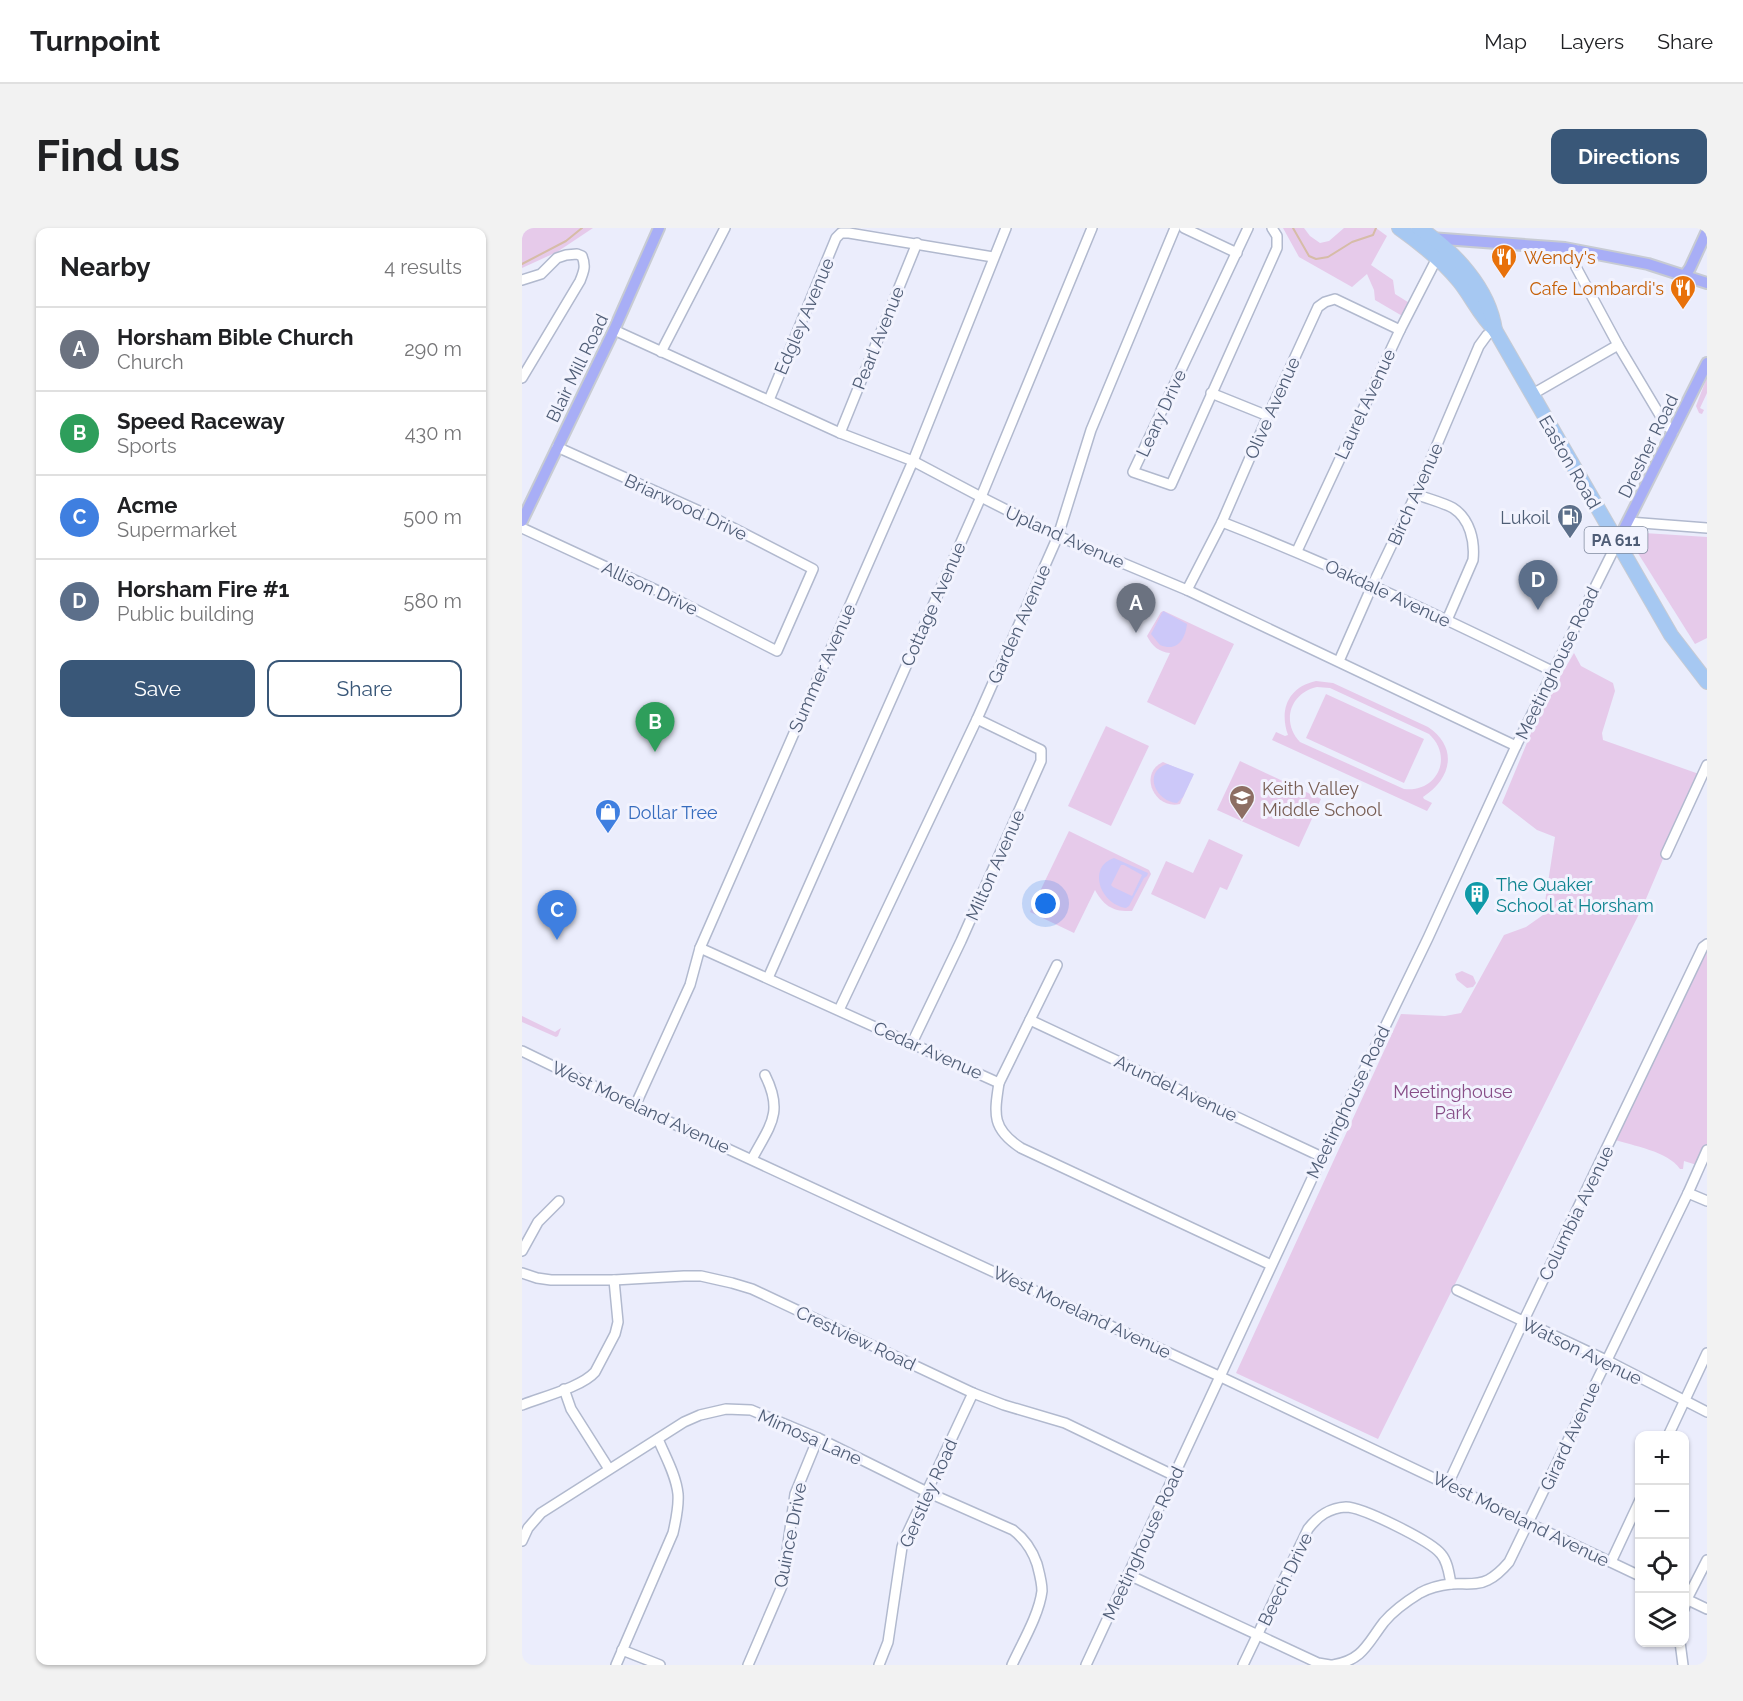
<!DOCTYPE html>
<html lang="en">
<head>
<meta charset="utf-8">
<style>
  :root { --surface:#fff; --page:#f2f2f2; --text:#202124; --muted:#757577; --line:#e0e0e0; --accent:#395778 }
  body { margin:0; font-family:Raleway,sans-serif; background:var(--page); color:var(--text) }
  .controls { position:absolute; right:18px; bottom:18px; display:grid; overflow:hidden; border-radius:12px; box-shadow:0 2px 4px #0004 }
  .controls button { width:54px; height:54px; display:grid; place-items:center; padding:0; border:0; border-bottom:2px solid var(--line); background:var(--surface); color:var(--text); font:30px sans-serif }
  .you { position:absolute; left:524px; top:676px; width:21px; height:21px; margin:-15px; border:4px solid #fff; border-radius:50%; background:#1a73e8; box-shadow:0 0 0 9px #1a73e833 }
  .badge { display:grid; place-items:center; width:39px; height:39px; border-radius:50%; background:var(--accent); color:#fff; font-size:20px; font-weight:700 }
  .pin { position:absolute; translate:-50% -50px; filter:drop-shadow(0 2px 3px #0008) }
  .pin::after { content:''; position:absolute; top:32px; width:21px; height:18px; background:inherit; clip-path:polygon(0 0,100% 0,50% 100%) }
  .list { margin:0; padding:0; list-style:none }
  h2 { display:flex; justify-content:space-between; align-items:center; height:78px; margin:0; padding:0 24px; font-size:26px }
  h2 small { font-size:20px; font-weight:400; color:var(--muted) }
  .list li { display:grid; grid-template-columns:39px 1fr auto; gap:18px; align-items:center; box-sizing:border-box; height:84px; padding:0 24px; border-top:2px solid var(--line) }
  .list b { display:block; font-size:22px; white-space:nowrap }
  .list p { margin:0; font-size:20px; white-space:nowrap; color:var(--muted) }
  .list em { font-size:20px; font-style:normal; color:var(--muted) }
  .actions { display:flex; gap:12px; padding:18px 24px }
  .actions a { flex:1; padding:14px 0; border:2px solid var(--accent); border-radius:12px; text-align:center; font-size:21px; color:var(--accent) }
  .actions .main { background:var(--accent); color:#fff }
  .icon { flex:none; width:33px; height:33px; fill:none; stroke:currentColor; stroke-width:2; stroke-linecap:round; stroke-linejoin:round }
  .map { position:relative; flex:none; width:1185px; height:1437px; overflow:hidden; border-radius:12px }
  header { display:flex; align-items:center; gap:36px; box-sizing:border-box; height:84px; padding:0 30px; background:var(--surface); border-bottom:2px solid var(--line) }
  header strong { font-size:28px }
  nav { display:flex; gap:33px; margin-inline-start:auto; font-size:21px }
  .intro { display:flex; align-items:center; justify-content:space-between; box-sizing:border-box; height:144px; padding:0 36px }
  h1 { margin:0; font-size:42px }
  .button { padding:15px 27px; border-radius:12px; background:var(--accent); color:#fff; font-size:21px; font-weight:700 }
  main { display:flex; gap:36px; padding:0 36px }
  aside { flex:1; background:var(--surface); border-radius:12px; box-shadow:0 2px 4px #0004 }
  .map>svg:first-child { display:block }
</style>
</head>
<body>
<header>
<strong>Turnpoint</strong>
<nav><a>Map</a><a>Layers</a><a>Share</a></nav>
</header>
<div class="intro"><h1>Find us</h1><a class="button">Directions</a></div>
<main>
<aside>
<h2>Nearby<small>4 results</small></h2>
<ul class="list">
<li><span class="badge" style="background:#6b7280">A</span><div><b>Horsham Bible Church</b><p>Church</p></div><em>290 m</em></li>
<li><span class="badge" style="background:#2e9e5b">B</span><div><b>Speed Raceway</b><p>Sports</p></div><em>430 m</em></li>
<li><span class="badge" style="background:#3f7fe0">C</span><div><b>Acme</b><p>Supermarket</p></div><em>500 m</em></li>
<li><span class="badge" style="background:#5c6f8a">D</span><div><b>Horsham Fire #1</b><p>Public building</p></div><em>580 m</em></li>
</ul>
<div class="actions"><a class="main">Save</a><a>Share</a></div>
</aside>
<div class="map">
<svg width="1185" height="1437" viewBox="0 0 1185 1437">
  <rect width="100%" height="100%" fill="#ebedfc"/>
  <g fill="#e6caea" fill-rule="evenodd">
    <path d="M 0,0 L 71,0 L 35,24 L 0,40 Z"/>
    <path d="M 761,0 L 782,0 L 788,8 L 798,15 L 807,13 L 822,0 L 854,0 L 865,8 L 849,37 L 871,52 L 873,66 L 889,76 L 882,89 L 853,72 L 852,62 L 845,46 L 830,59 L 777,29 Z"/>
    <path d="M 1185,149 L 1185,165 L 1178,180 L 1182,182 L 1180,186 L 1177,185 L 1174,178 Z"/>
    <path d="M 1122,305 L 1185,309 L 1185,410 L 1173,416 L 1114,322 C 1112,314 1113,307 1122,305 Z"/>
    <path d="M 642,383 L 712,416 L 673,497 L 625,474 L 648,425 C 637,424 630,418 625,408 L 639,384 Z"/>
    <path d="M 1052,425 L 1059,438 L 1091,455 L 1093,463 L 1080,505 L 1081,512 L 1177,546 L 1121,678 L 856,1211 L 714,1145 L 879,786 L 923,788 L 939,785 L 982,707 L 1004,699 L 1021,687 L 1033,609 L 1015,602 L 980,575 L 1019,481 Z"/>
    <path d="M 794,453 L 811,455 L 906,499 C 937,520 929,551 901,569 L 902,571 L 910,575 L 905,583 L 750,512 L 754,504 L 763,508 L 766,507 C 757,482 766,459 794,453 ZM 795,459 L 808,460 L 907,506 C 932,529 915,565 882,561 L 778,514 C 759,494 768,465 795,459 Z"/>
    <path d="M 804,466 L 902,511 L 882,555 L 784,510 Z"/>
    <path d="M 584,498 L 627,518 L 589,598 L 546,578 Z"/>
    <path d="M 718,533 L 799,571 L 777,619 L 695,582 Z"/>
    <path d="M 641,534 L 671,547 L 658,576 C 632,582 616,545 641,534 Z"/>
    <path d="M 547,603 L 627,642 L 629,646 L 610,683 C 591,684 582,678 573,662 L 552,705 L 508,684 Z"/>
    <path d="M 687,611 L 721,627 L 705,662 L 698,659 L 683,691 L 629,666 L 644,633 L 671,645 Z"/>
    <path d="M 1185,724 L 1185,918 L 1178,938 L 1162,933 L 1161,941 L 1158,941 C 1146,923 1111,918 1090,911 Z"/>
    <path d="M 940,743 L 951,748 L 954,755 L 951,759 L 945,760 L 935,752 L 933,746 Z"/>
    <path d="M 0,788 L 33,804 L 39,800 L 36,808 L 34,809 L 0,794 Z"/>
  </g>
  <g fill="#ccc8f9" fill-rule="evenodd">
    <path d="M 641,383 L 665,396 C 663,412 655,424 638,417 L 629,406 Z"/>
    <path d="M 645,536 L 672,546 L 661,569 L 655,575 C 634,574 620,544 645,536 Z"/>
    <path d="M 592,630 L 626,645 L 625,648 L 622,650 L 607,678 L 604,680 C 578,676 565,639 592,630 ZM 599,637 L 602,637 L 620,647 L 610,668 L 591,659 L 589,657 Z"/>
  </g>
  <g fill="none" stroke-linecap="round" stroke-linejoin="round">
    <g stroke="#d6bca7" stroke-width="2">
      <path d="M 771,0 L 787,28 L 794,31 L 806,29 L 830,14 L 851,7 L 854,0"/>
      <path d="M 0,36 L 44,13 L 60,0"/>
    </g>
    <defs>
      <g id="minor">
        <path d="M 662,0 L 715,25"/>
        <path d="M 726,0 L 611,244 L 649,257 L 755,20 L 755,8 L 750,0"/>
        <path d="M 1055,22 L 1053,34 L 1054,39 L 1096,117 L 1142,194 L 1151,204"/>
        <path d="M 0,52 L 19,46 L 35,30 L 44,27 L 55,26 L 60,28 C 64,38 62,43 58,53 L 0,150"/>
        <path d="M 92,102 L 318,205 L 391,233 L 459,269 L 536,308 L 665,362 L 994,518"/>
        <path d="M 139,124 L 203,0"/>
        <path d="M 689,165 L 746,188"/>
        <path d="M 1009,167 L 1096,117"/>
        <path d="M 247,172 L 314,10 L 319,5 L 327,5 L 471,29"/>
        <path d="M 318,205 L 395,15"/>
        <path d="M 894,266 C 906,271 920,274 931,280 C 948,291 953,313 951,332 L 925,392"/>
        <path d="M 700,294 C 813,338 922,390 1030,443"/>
        <path d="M 1107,294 L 1185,300"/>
        <path d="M 0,300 L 147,368 L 255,423 L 291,341 L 186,287 L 35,219"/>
        <path d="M 775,323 L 878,102 L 915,30"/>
        <path d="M 665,362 L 700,294 L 746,188 L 796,79 L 803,74 L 813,71 L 878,102"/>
        <path d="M 817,433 L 850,358 L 894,266 L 957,118 L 965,107 L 973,102"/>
        <path d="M 1144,626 L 1185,537"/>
        <path d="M 178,720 L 477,855"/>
        <path d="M 535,737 L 477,855 C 472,887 470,901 499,920 L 749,1037"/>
        <path d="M 246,750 L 459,269 L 570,0"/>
        <path d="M 317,782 L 455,491 L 536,308 L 569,202 L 653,0"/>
        <path d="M 508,792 L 800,929"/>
        <path d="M 390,815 L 439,713 L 519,533 L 519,522 L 455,491"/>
        <path d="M 0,823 L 113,878 L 699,1149 L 1118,1348"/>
        <path d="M 113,878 L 168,757 L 178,720 L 391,233 L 484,0"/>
        <path d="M 230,931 C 248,897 262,885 243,847"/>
        <path d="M 1166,965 L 1185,973"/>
        <path d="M 0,1023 L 16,994 L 37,973"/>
        <path d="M 0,1045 L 15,1050 L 29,1052 L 92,1052 L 162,1048 L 179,1048 L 210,1055 L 230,1061 L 451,1165 L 482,1177 L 543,1195 L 653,1248"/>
        <path d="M 935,1062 L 1084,1132 L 1185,1184"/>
        <path d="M 42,1161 L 49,1181 L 87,1241"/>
        <path d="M 0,1177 C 20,1169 60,1159 73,1144 L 93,1106 L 96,1094 L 92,1052"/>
        <path d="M 1146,1208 L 1185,1125"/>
        <path d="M 926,1256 L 1001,1094 L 1181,719 L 1185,716"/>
        <path d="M 0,1313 L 6,1300 L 19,1285 L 162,1194 L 178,1187 L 204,1181 L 229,1182 L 296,1210 L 405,1264 L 491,1302 C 503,1311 510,1321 515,1336 C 517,1344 520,1354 520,1363 C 517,1387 500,1415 490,1437"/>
        <path d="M 1089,1334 L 1118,1272"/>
        <path d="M 607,1347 L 796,1435 L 808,1437"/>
        <path d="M 1162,1370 L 1185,1381"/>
        <path d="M 1162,1381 L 1165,1371 L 1185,1332"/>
        <path d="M 1158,1414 L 1161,1437"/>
        <path d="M 100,1422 L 138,1437"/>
        <path d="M 94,1437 L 151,1305 C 154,1292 157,1279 156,1266 C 154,1247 143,1228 136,1211"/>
        <path d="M 226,1437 L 260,1358 L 273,1266 L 296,1210"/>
        <path d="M 357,1437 L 366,1414 L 380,1319 L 385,1306 L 451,1165"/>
        <path d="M 564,1437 L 800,929 L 906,710 L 994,518 L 1095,315"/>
        <path d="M 721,1437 L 786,1301 C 796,1288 807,1280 824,1279 C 840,1279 909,1313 919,1326 C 926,1334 927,1346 929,1356"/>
        <path d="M 811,1437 C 841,1432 845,1416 862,1394 C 872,1382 885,1373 898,1365 C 907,1360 919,1357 929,1356 C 941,1355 955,1358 966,1352 C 974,1348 981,1341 987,1334 L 1166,965 L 1185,922"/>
      </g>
      <g id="major">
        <path d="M 908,10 L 1043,20 L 1126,36 L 1185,55"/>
        <path d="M 1163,47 L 1168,40 L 1185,3"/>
        <path d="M 0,293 L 92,102 L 137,0"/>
        <path d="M 1095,315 L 1185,135"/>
      </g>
      <g id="highway">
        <path d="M 877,0 C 898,15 920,32 937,53 C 950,69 958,88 973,102 L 1149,407 L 1185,454"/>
        <path d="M 897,0 C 932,23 967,60 973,102"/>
      </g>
    </defs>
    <use href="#minor" stroke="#b1b9ce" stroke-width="12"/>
    <use href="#major" stroke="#c7cbd3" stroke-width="14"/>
    <use href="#highway" stroke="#c7cbd3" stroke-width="16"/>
    <use href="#minor" stroke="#fff" stroke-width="9"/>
    <use href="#major" stroke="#a8aef6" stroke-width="10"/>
    <use href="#highway" stroke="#a6c8f2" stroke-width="14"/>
  </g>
  <defs>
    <symbol id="restaurant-pin" viewBox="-11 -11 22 30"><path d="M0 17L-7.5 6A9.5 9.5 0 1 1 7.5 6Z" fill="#e8710a" stroke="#f2f3fe"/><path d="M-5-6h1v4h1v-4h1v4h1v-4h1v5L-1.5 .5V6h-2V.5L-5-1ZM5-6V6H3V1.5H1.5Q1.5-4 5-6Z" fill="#fff"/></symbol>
    <symbol id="fuel-pin" viewBox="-11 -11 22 30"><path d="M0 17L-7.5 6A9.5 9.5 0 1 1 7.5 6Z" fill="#5c6f8a" stroke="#f2f3fe"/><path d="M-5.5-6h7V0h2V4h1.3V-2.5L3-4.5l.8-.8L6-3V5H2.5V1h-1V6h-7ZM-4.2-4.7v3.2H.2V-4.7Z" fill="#fff"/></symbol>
    <symbol id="school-pin" viewBox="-11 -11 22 30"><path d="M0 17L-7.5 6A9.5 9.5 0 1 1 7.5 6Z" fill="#8d6e63" stroke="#f2f3fe"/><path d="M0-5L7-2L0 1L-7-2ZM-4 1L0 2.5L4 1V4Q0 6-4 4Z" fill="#fff"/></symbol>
    <symbol id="shop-pin" viewBox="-11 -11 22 30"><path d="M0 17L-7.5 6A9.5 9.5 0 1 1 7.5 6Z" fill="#3f7fe0" stroke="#f2f3fe"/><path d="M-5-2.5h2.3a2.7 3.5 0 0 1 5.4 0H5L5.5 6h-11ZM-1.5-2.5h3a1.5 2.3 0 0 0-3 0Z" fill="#fff"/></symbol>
    <symbol id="building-pin" viewBox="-11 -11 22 30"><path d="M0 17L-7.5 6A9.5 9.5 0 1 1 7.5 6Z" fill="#0f9aa8" stroke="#f2f3fe"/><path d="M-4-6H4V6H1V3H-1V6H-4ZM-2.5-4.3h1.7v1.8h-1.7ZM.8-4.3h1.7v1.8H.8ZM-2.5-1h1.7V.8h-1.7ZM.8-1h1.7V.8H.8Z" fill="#fff"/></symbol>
  </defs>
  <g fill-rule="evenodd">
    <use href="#restaurant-pin" x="967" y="14" width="30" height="40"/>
    <use href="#restaurant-pin" x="1146" y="45" width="30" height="40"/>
    <use href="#fuel-pin" x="1033" y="274" width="30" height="40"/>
    <use href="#school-pin" x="705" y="555" width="30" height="40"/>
    <use href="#shop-pin" x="71" y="569" width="30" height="40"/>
    <use href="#building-pin" x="940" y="651" width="30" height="40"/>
  </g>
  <g text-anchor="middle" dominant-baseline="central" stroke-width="6" stroke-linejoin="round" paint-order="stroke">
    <rect fill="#f2f3fe" stroke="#808a9f" stroke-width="1.5" x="1062.5" y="299" width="63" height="26" rx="4.5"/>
    <g font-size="16" font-weight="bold" fill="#4f5d76">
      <text x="1094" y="312">PA 611</text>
    </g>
    <g font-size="18" fill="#c56008" stroke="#f2f3fe" text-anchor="start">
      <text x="1002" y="29">Wendy's</text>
      <text x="1142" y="60" text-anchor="end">Cafe Lombardi's</text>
    </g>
    <g font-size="18" fill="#4f5d76" stroke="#f2f3fe">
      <text transform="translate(282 88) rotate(-67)">Edgley Avenue</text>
      <text transform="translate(356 110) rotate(-68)">Pearl Avenue</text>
      <text transform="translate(55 140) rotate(-64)">Blair Mill Road</text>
      <text transform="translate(843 176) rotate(-65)">Laurel Avenue</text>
      <text transform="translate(750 180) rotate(-66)">Olive Avenue</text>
      <text transform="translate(639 185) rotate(-65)">Leary Drive</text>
      <text transform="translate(1126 218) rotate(-64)">Dresher Road</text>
      <text transform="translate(1048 234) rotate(60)">Easton Road</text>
      <text transform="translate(893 266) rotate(-66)">Birch Avenue</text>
      <text transform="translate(164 279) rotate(25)">Briarwood Drive</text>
      <text transform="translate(543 309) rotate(24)">Upland Avenue</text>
      <text transform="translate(128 360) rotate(25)">Allison Drive</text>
      <text transform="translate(866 365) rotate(25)">Oakdale Avenue</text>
      <text transform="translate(411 376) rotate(-66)">Cottage Avenue</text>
      <text transform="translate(497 396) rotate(-66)">Garden Avenue</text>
      <text transform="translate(1035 435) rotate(-64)">Meetinghouse Road</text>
      <text transform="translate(300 440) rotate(-66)">Summer Avenue</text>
      <text transform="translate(473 637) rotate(-66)">Milton Avenue</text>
      <text transform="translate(406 822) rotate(24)">Cedar Avenue</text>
      <text transform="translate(654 860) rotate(25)">Arundel Avenue</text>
      <text transform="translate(826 874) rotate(-64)">Meetinghouse Road</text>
      <text transform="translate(119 879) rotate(25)">West Moreland Avenue</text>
      <text transform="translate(1054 985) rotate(-64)">Columbia Avenue</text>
      <text transform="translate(560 1084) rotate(25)">West Moreland Avenue</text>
      <text transform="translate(334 1110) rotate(25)">Crestview Road</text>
      <text transform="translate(1060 1123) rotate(26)">Watson Avenue</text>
      <text transform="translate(1048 1208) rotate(-65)">Girard Avenue</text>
      <text transform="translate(288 1209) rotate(24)">Mimosa Lane</text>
      <text transform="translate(406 1265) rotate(-66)">Gerstley Road</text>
      <text transform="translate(999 1291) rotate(26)">West Moreland Avenue</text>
      <text transform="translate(268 1307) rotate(-79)">Quince Drive</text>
      <text transform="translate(621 1315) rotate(-65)">Meetinghouse Road</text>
      <text transform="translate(763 1351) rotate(-64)">Beech Drive</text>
    </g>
    <g font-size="18" fill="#4e5e75" stroke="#f2f3fe" text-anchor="end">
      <text x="1028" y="289">Lukoil</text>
    </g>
    <g font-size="18" fill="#785e54" stroke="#f2f3fe" text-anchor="start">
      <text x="740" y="560">Keith Valley<tspan x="740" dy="21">Middle School</tspan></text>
    </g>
    <g font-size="18" fill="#366cbe" stroke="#f2f3fe" text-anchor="start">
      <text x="106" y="584">Dollar Tree</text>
    </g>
    <g font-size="18" fill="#0d838f" stroke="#f2f3fe" text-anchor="start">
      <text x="974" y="656">The Quaker<tspan x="974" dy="21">School at Horsham</tspan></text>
    </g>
    <g font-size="18" fill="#874d87" stroke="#f2f3fe">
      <text x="931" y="863">Meetinghouse<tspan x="931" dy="21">Park</tspan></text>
    </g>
  </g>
</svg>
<div class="controls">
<button>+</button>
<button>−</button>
<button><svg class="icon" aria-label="locate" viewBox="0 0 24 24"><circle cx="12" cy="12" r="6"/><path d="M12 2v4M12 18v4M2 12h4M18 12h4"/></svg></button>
<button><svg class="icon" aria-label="layers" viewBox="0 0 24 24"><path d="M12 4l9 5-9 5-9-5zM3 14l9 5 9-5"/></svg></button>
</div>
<div class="you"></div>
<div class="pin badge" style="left:614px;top:405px;background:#6b7280">A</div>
<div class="pin badge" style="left:133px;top:524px;background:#2e9e5b">B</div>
<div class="pin badge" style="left:35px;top:712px;background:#3f7fe0">C</div>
<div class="pin badge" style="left:1016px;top:382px;background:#5c6f8a">D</div>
</div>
</main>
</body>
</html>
